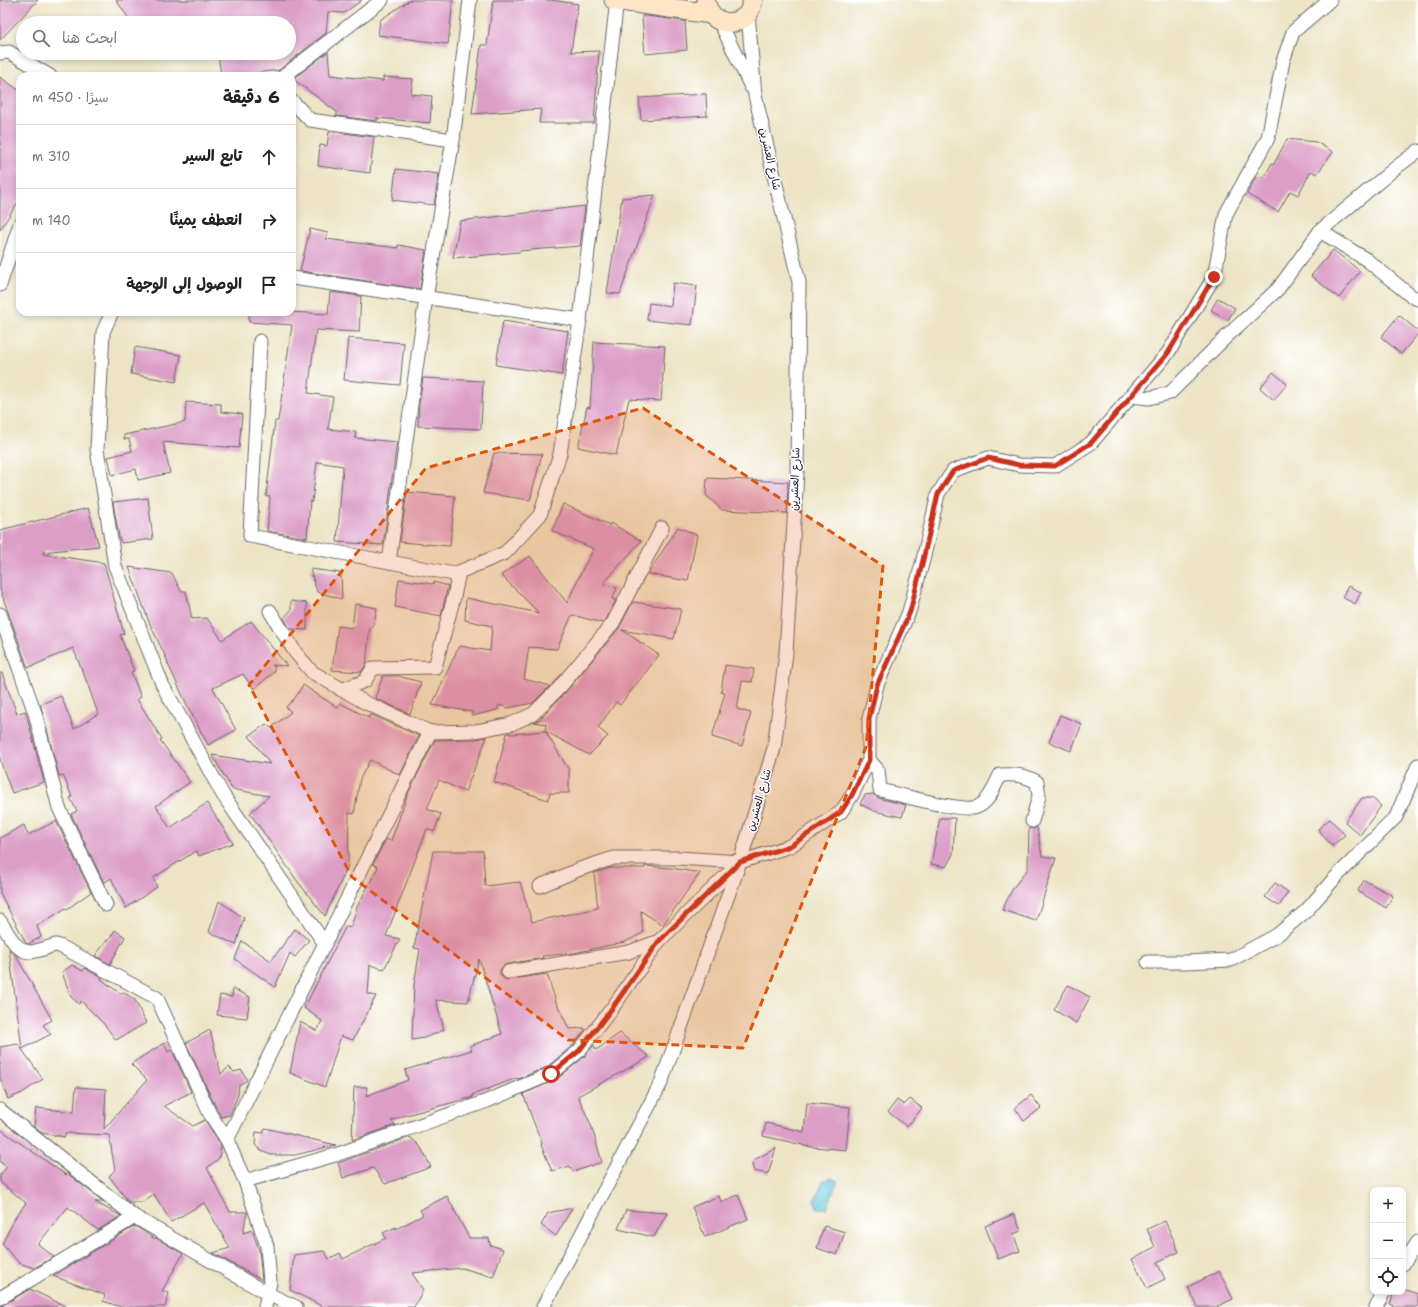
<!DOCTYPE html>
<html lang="ar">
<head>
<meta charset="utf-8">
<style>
  :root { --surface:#fff; --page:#f2f2f2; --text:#222; --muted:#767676; --line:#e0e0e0 }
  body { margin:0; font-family:"Shantell Sans","Playpen Sans Arabic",sans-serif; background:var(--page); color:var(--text); direction:rtl }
  .controls { position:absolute; right:12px; bottom:12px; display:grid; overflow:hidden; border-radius:8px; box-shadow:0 2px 6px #0003 }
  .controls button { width:36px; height:36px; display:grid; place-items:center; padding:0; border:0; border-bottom:1px solid var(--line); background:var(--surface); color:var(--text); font:20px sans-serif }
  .stop { position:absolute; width:12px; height:12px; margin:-9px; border:3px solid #c8321e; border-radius:50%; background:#fff }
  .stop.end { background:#c8321e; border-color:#fff; box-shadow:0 1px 4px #0008 }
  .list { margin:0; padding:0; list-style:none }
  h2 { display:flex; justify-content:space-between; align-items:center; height:52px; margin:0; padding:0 16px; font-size:17px }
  h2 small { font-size:13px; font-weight:400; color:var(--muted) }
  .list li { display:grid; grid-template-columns:26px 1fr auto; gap:12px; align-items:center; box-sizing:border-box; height:64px; padding:0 16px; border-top:1px solid var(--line) }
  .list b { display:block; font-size:15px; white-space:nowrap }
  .list em { font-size:13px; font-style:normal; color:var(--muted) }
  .icon { flex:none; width:22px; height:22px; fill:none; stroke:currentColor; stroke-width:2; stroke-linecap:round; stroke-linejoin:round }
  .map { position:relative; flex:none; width:1418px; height:1307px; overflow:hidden; direction:ltr }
  .search { position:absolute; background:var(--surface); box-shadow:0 2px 6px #0003; left:16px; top:16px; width:280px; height:44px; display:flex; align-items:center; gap:10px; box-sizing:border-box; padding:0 14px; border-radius:22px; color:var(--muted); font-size:15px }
  .panel { position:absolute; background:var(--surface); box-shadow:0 2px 6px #0003; left:16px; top:72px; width:280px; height:244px; border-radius:12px; direction:rtl }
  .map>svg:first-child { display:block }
</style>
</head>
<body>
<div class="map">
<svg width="1418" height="1307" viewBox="0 0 1418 1307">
  <rect width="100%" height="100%" fill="#fff"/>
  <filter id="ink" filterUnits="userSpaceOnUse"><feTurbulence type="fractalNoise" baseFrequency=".025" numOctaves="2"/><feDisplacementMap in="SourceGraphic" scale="8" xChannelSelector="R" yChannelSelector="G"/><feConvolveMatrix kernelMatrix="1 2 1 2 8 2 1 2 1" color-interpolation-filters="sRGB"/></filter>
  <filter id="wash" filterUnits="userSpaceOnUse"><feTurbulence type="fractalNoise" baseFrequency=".012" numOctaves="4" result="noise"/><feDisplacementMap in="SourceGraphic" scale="16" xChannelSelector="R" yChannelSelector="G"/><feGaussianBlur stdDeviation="0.9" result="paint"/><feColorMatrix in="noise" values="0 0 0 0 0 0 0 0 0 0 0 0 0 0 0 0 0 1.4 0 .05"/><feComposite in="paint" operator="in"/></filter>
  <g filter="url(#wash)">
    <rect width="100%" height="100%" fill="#ece4c5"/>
    <path fill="#5fc5dc" stroke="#40748c" d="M 831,1178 L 838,1181 L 827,1208 L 817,1209 L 815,1200 L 823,1181 Z"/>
    <g id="blocks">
      <g fill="#dc9dc7">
        <path d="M 0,0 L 38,0 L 0,40 Z"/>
        <path d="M 116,0 L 362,0 L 344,13 L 328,12 L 326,33 L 279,70 L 229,76 L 221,76 L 218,53 L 289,53 L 289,23 L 132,23 Z"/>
        <path d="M 410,0 L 453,0 L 448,44 L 378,35 L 380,20 Z"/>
        <path d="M 493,0 L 551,0 L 578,4 L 571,52 L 599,51 L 594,123 L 539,123 L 541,109 L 472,114 L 481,45 L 487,45 Z"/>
        <path d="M 642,16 L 647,16 L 685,21 L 687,50 L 645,54 Z"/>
        <path d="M 328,52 L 330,75 L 383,81 L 383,77 L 413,79 L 411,94 L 432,96 L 430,123 L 377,118 L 377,121 L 337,116 L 337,112 L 293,79 Z"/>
        <path d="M 0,77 L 20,91 L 20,199 L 0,230 Z"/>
        <path d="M 706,94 L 707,116 L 641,120 L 639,98 Z"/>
        <path d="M 329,132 L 335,133 L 335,132 L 374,137 L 370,173 L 318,166 L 320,145 L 327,146 Z"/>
        <path d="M 1287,139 L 1316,142 L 1333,152 L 1317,174 L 1311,171 L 1298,195 L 1290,191 L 1278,212 L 1247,194 L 1257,175 L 1264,178 L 1272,163 L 1274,164 Z"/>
        <path d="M 396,169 L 439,174 L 434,205 L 392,200 Z"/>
        <path d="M 655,195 L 620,294 L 607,293 L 622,198 Z"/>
        <path d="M 585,206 L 580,246 L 519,251 L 519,252 L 453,258 L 460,221 Z"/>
        <path d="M 310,229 L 328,233 L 326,239 L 398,248 L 398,245 L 426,250 L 420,289 L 300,271 Z"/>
        <path d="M 1333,250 L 1360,271 L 1339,298 L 1311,276 Z"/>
        <path d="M 673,283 L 697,286 L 692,325 L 647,320 L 649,303 L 671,306 Z"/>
        <path d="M 330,292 L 361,296 L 359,332 L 316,330 L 308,393 L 333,397 L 328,429 L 356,432 L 355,438 L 397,442 L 383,545 L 337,542 L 343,466 L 317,462 L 312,502 L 310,501 L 307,538 L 267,531 L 270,497 L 266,496 L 275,421 L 278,421 L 292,325 L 249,322 L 249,312 L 290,312 L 328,314 Z"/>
        <path d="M 1218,298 L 1235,308 L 1228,320 L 1211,310 Z"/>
        <path d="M 1399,315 L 1418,331 L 1418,334 L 1401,354 L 1381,337 Z"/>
        <path d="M 503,321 L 568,331 L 562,375 L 496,365 Z"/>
        <path d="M 348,338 L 404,343 L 400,385 L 344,380 Z"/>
        <path d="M 594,342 L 665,346 L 661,401 L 629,399 L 616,455 L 578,447 L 587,407 L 590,408 Z"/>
        <path d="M 135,347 L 181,355 L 176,382 L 131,374 Z"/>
        <path d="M 1273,372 L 1287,384 L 1274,400 L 1260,388 Z"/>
        <path d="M 423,378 L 483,381 L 481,429 L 418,426 L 419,403 Z"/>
        <path d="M 186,402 L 221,404 L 221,412 L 242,414 L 239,448 L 163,442 L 170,473 L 138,480 L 136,469 L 112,475 L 108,457 L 132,451 L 129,439 L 124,439 L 124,435 L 185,422 Z"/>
        <path d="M 494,453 L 542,454 L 530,500 L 483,493 Z"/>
        <path d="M 707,478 L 788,482 L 787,513 L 722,510 L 706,495 Z"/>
        <path d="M 407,492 L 455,496 L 450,546 L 400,542 Z"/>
        <path d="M 148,498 L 153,539 L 121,543 L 119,537 L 113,502 Z"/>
        <path d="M 563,504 L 610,525 L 611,523 L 641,541 L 603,584 L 617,588 L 612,599 L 616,600 L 606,619 L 603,623 L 572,615 L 557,649 L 529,647 L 524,679 L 550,686 L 533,703 L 508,708 L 499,705 L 497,710 L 472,716 L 472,712 L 432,705 L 459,646 L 490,651 L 492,626 L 465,620 L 466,598 L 539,613 L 501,575 L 530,556 L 567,603 L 584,566 L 594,549 L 552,531 Z"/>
        <path d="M 88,508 L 99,546 L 43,552 L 43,554 L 104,563 L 124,634 L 120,635 L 134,671 L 131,672 L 141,697 L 137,699 L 162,739 L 160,740 L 190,782 L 156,806 L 170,828 L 207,803 L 233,843 L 199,856 L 196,851 L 153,878 L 157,887 L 126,908 L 111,878 L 104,883 L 71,814 L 77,811 L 70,798 L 72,797 L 63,775 L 59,776 L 41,707 L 41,704 L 61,696 L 74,729 L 98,714 L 88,685 L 73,648 L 28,668 L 0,589 L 0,530 Z"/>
        <path d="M 678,527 L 697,535 L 688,581 L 648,574 Z"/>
        <path d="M 129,567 L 172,573 L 181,591 L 186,591 L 192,619 L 207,618 L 222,640 L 251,621 L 287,666 L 272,665 L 274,666 L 274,672 L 254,689 L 243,674 L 213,688 L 236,730 L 208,745 L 188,707 L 167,662 L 168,662 L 149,622 Z"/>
        <path d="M 310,569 L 341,573 L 342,599 L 317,592 Z"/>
        <path d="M 399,579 L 433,584 L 434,582 L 448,586 L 441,616 L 395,607 Z"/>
        <path d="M 1348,586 L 1361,592 L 1355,604 L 1342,597 Z"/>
        <path d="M 291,601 L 307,603 L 307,630 L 290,629 L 284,618 L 291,610 Z"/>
        <path d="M 633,602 L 681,609 L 674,639 L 622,630 L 659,655 L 620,705 L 616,702 L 598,728 L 608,736 L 589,755 L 545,731 L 546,724 L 534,722 L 539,720 L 566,692 L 619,628 Z"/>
        <path d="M 355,604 L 377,608 L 373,627 L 370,627 L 366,665 L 361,672 L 332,670 L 338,626 L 352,628 Z"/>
        <path d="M 725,665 L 754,669 L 752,682 L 742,681 L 737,709 L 751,713 L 742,746 L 712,737 L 725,693 L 721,692 Z"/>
        <path d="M 0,673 L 2,673 L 17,714 L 25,711 L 26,713 L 44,782 L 12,793 L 0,760 Z"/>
        <path d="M 383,676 L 398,676 L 421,682 L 410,714 L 375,698 Z"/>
        <path d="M 303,685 L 338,708 L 340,703 L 369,718 L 370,714 L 419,736 L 400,775 L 370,760 L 360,779 L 354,814 L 349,813 L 348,866 L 325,916 L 298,882 L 250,813 L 269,796 L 232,789 L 212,755 L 270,764 L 249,736 L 266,724 L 271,728 L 291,712 L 286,707 L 295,698 Z"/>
        <path d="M 1060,715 L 1082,724 L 1071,751 L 1049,742 Z"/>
        <path d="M 545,731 L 569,770 L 569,793 L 550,793 L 548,800 L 494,782 L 507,733 L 513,734 Z"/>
        <path d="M 487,737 L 465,792 L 439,780 L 427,809 L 441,814 L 434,832 L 427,829 L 386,936 L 400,939 L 384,969 L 370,965 L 368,994 L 376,996 L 353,1040 L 341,1036 L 325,1087 L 290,1073 L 300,1022 L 317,1031 L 322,1021 L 304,1008 L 346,926 L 351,927 L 357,907 L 378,867 L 373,864 L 386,839 L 391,841 L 407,796 L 435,740 L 476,739 Z"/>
        <path d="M 873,794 L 878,798 L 906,805 L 902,817 L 874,811 L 860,804 L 865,795 Z"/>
        <path d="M 1362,798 L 1372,798 L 1381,806 L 1360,835 L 1345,822 Z"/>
        <path d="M 940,818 L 955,818 L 953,854 L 946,867 L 931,864 Z"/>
        <path d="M 1330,819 L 1345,835 L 1332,846 L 1318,829 Z"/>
        <path d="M 56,821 L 91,892 L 67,909 L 66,908 L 37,926 L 41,937 L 28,944 L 26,943 L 0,893 L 0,838 L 24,825 L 28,835 Z"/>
        <path d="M 1037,827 L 1042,856 L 1056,858 L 1036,921 L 1002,910 L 1013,888 L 1028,869 L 1029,828 L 1034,829 Z"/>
        <path d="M 433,851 L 483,851 L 485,886 L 520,882 L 532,922 L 598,908 L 594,873 L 610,868 L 645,868 L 645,866 L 671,868 L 700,873 L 663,925 L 641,911 L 643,933 L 625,942 L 574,953 L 542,956 L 543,958 L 507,964 L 503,966 L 500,970 L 500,974 L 502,977 L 506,980 L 547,974 L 556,1002 L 569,1029 L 584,1028 L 585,1030 L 573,1045 L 547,1067 L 518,1079 L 517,1078 L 472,1095 L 473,1097 L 403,1116 L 391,1121 L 396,1125 L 352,1140 L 354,1087 L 367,1087 L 366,1096 L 408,1080 L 405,1070 L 472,1050 L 470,1046 L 502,1034 L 479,959 L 468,1002 L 436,1000 L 444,1030 L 424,1038 L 412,1040 L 414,985 L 420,949 L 414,948 Z"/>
        <path d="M 1364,880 L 1393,896 L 1386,908 L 1358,891 Z"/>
        <path d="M 1275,883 L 1288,892 L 1279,906 L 1265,897 Z"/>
        <path d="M 219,901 L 244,918 L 236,945 L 209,932 Z"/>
        <path d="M 295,929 L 309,940 L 295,957 L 290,953 L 275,987 L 235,959 L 242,941 L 271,961 Z"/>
        <path d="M 115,930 L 125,937 L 110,964 L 95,956 L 107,940 L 109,940 Z"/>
        <path d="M 9,949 L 15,954 L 52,1020 L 43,1025 L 51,1034 L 22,1049 Z"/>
        <path d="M 72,965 L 83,971 L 85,968 L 102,978 L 101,979 L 121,994 L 123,992 L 135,1000 L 146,1023 L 116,1040 L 104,1024 L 81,1001 L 79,1004 L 71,997 L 62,972 Z"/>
        <path d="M 1068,985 L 1090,997 L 1076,1023 L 1054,1010 Z"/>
        <path d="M 233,989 L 250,997 L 247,1018 L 217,1015 L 220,995 L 232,997 Z"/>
        <path d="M 210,1030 L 221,1074 L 229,1067 L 234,1072 L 242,1070 L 247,1080 L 239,1085 L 238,1095 L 230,1115 L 221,1117 L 217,1110 L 186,1043 Z"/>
        <path d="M 620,1033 L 649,1057 L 578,1096 L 591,1125 L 602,1162 L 573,1172 L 570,1166 L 552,1171 L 541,1145 L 542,1144 L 523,1094 L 556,1080 L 584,1057 L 594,1045 L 596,1050 Z"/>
        <path d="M 164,1043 L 168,1052 L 172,1050 L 191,1092 L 164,1106 L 193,1126 L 205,1120 L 220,1144 L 221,1147 L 219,1158 L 207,1168 L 230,1212 L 247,1212 L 243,1233 L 252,1230 L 259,1250 L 262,1280 L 213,1253 L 230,1248 L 204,1203 L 171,1222 L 154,1194 L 142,1202 L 129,1202 L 128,1201 L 109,1176 L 115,1170 L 109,1135 L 65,1133 L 65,1137 L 42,1133 L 34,1127 L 36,1108 L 74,1112 L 76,1087 L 106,1089 L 104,1129 L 147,1080 L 131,1064 Z"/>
        <path d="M 18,1044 L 43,1079 L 22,1093 L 8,1099 L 0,1078 L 0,1047 Z"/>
        <path d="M 1031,1095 L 1041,1108 L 1024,1121 L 1015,1108 Z"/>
        <path d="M 910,1099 L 922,1108 L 907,1127 L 888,1112 L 897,1100 L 904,1105 Z"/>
        <path d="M 807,1103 L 850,1107 L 846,1150 L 803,1146 L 803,1145 L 763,1136 L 766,1123 L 804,1132 Z"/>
        <path d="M 265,1128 L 306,1138 L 336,1145 L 295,1155 L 271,1155 L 261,1151 L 255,1145 L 256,1132 L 263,1133 Z"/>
        <path d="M 0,1129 L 66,1175 L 67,1173 L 104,1202 L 95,1202 L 121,1216 L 98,1230 L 68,1207 L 38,1244 L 54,1257 L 34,1268 L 19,1263 L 2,1244 L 16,1216 L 26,1203 L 0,1182 L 0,1175 L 7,1167 L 0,1162 Z"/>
        <path d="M 410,1137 L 420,1146 L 431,1167 L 385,1184 L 373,1168 L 343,1178 L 338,1163 Z"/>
        <path d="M 776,1148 L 768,1174 L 754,1171 L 752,1165 L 754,1160 Z"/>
        <path d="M 738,1195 L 748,1219 L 705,1237 L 692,1207 L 719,1196 L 721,1202 Z"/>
        <path d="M 447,1196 L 469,1238 L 489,1238 L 490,1245 L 503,1249 L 493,1277 L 462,1268 L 412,1273 L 423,1290 L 414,1307 L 324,1307 L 290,1290 L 294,1255 L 324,1251 L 329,1259 L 340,1253 L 343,1259 L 386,1238 L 383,1233 L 396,1227 L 396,1229 L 423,1215 L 420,1210 Z"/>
        <path d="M 572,1208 L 556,1236 L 541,1225 L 548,1213 Z"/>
        <path d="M 626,1210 L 667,1213 L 654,1237 L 618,1229 Z"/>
        <path d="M 1014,1214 L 1021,1231 L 1013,1234 L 1020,1251 L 998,1259 L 985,1226 Z"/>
        <path d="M 1165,1221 L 1179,1252 L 1157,1262 L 1165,1279 L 1147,1288 L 1132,1259 L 1155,1247 L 1147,1229 Z"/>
        <path d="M 135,1226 L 155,1239 L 156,1238 L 183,1254 L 162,1291 L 169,1293 L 165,1307 L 121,1307 L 103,1301 L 105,1295 L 53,1276 Z"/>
        <path d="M 824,1226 L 845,1232 L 837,1255 L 817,1248 Z"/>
        <path d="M 1219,1271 L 1233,1299 L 1216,1307 L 1198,1307 L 1188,1287 Z"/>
        <path d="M 30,1289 L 67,1307 L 0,1307 Z"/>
        <path d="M 1403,1289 L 1418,1294 L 1418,1307 L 1398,1307 L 1390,1304 L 1394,1292 L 1403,1292 Z"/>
      </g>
    </g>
  </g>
  <g filter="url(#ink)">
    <use href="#blocks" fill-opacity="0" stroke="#69666b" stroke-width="1"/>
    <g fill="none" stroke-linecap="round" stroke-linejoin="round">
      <defs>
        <g id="street">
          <path d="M 719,20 L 751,87"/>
          <path d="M 0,53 L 9,52 L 50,76"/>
          <path d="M 284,76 L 382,0"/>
          <path d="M 292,101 L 310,120 L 453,140"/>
          <path d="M 1320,231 L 1367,260 L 1411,296 L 1418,299"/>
          <path d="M 292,278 L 580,320"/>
          <path d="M 0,285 L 20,224"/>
          <path d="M 112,312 L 103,332 L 97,449 L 115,566 L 163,686 L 223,795 L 325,944"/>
          <path d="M 260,341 L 250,536 L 454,574 L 505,553 L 540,515 L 560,454 L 580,320 L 617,0"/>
          <path d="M 1131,396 L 1149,398 L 1170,393 L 1227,336 L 1278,289 L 1320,231 L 1394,169 L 1418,151"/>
          <path d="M 389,562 L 426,298 L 453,140 L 470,0"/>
          <path d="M 270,611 L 295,652 L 312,672 L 364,702 L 430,732 L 476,731 L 511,724 L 533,714 L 560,687 L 613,623 L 662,528"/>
          <path d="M 0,614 L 35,713 L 59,808 L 106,905"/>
          <path d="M 341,690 L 365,681 L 373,668 L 435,667 L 454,597 L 459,572"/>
          <path d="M 869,760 L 878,770 L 880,790 C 898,794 963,813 977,807 C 990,802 994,786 1000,775 C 1014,774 1025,775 1037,782 L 1039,796 L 1032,821"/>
          <path d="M 540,886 L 580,869 L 614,858 L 679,858 L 740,862"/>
          <path d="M 0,921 C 7,931 16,953 31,952 C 39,951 48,947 56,945 L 60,946 L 157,998 L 210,1114 L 227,1140 L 245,1181 L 267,1246 L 270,1282 L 265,1307"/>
          <path d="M 1148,962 L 1186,962 L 1231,960 L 1277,935 L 1306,911 L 1334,879 L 1396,817 L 1418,765"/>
          <path d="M 508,972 L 629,952 L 659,941"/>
          <path d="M 0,1110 L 135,1217 L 268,1294 L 296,1307"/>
          <path d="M 227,1140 L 430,732"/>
          <path d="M 245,1181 L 335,1155 L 487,1101 L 551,1074 L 579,1051 L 613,1007 L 659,941 L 740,862 L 774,748 L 786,653 L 797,473 L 799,282 L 755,95 L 748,14"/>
          <path d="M 1403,1264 L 1418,1242"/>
          <path d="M 0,1298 L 135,1217"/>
          <path d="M 543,1307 L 661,1083 L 740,862 L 790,846 L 841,812 L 852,795 L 869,760 L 869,719 L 877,685 L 909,612 L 923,560 L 938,494 L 953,471 L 988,458 L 1019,465 L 1055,466 L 1091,443 L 1168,353 L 1214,277 L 1226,214 L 1268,138 L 1283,61 L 1293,32 L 1330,0"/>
          <path d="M 1376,1307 L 1384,1292"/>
        </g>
        <g id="secondary">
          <path d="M 614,0 L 711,14"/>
          <path d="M 706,3 C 707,7 709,12 712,15 C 721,25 737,25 747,15 C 750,12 751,5 753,0"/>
        </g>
      </defs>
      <use href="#street" stroke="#69666b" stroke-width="15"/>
      <use href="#secondary" stroke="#69666b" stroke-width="21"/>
      <use href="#street" stroke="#fff" stroke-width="13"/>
      <use href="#secondary" stroke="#fee5c5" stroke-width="19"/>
    </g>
  </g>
  <g fill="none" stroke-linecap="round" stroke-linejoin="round" filter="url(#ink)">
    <path stroke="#c8321e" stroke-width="5" d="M 551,1074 L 579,1051 L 613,1007 L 659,941 L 740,862 L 790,846 L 841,812 L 852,795 L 869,760 L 869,719 L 877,685 L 910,612 L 923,560 L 938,494 L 953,471 L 988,458 L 1019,465 L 1055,466 L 1091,443 L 1168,353 L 1214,277"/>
  </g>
  <path fill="#de560e" fill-opacity="0.2" stroke="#de560e" stroke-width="3" stroke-dasharray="8 5" stroke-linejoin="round" d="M 643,408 L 883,566 L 866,747 L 743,1048 L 568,1040 L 352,877 L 249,685 L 426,468 Z"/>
  <g text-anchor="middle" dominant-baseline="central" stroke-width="3" stroke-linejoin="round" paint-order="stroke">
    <g font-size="11" fill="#22223b" stroke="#fff">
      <text transform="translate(770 159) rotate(77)">شارع العشرين</text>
      <text transform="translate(795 479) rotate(-88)">شارع العشرين</text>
      <text transform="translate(759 800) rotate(-74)">شارع العشرين</text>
    </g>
  </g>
</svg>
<div class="controls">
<button>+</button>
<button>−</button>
<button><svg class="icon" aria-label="locate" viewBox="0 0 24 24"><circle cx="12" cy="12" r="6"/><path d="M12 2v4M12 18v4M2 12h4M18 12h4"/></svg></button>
</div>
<div class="stop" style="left:551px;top:1074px"></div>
<div class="stop end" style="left:1214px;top:277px"></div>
<div class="search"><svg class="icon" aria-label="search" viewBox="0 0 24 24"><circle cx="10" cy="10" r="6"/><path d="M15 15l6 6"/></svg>ابحث هنا</div>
<section class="panel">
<h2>6 دقيقة<small>سيرًا · 450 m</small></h2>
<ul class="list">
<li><svg class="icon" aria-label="ahead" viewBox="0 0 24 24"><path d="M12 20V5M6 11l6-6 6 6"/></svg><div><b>تابع السير</b></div><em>310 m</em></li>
<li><svg class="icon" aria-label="right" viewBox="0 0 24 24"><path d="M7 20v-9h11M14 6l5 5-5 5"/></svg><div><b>انعطف يمينًا</b></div><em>140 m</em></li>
<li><svg class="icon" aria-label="arrive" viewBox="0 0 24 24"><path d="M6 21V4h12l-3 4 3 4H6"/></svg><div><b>الوصول إلى الوجهة</b></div></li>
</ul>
</section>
</div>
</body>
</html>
